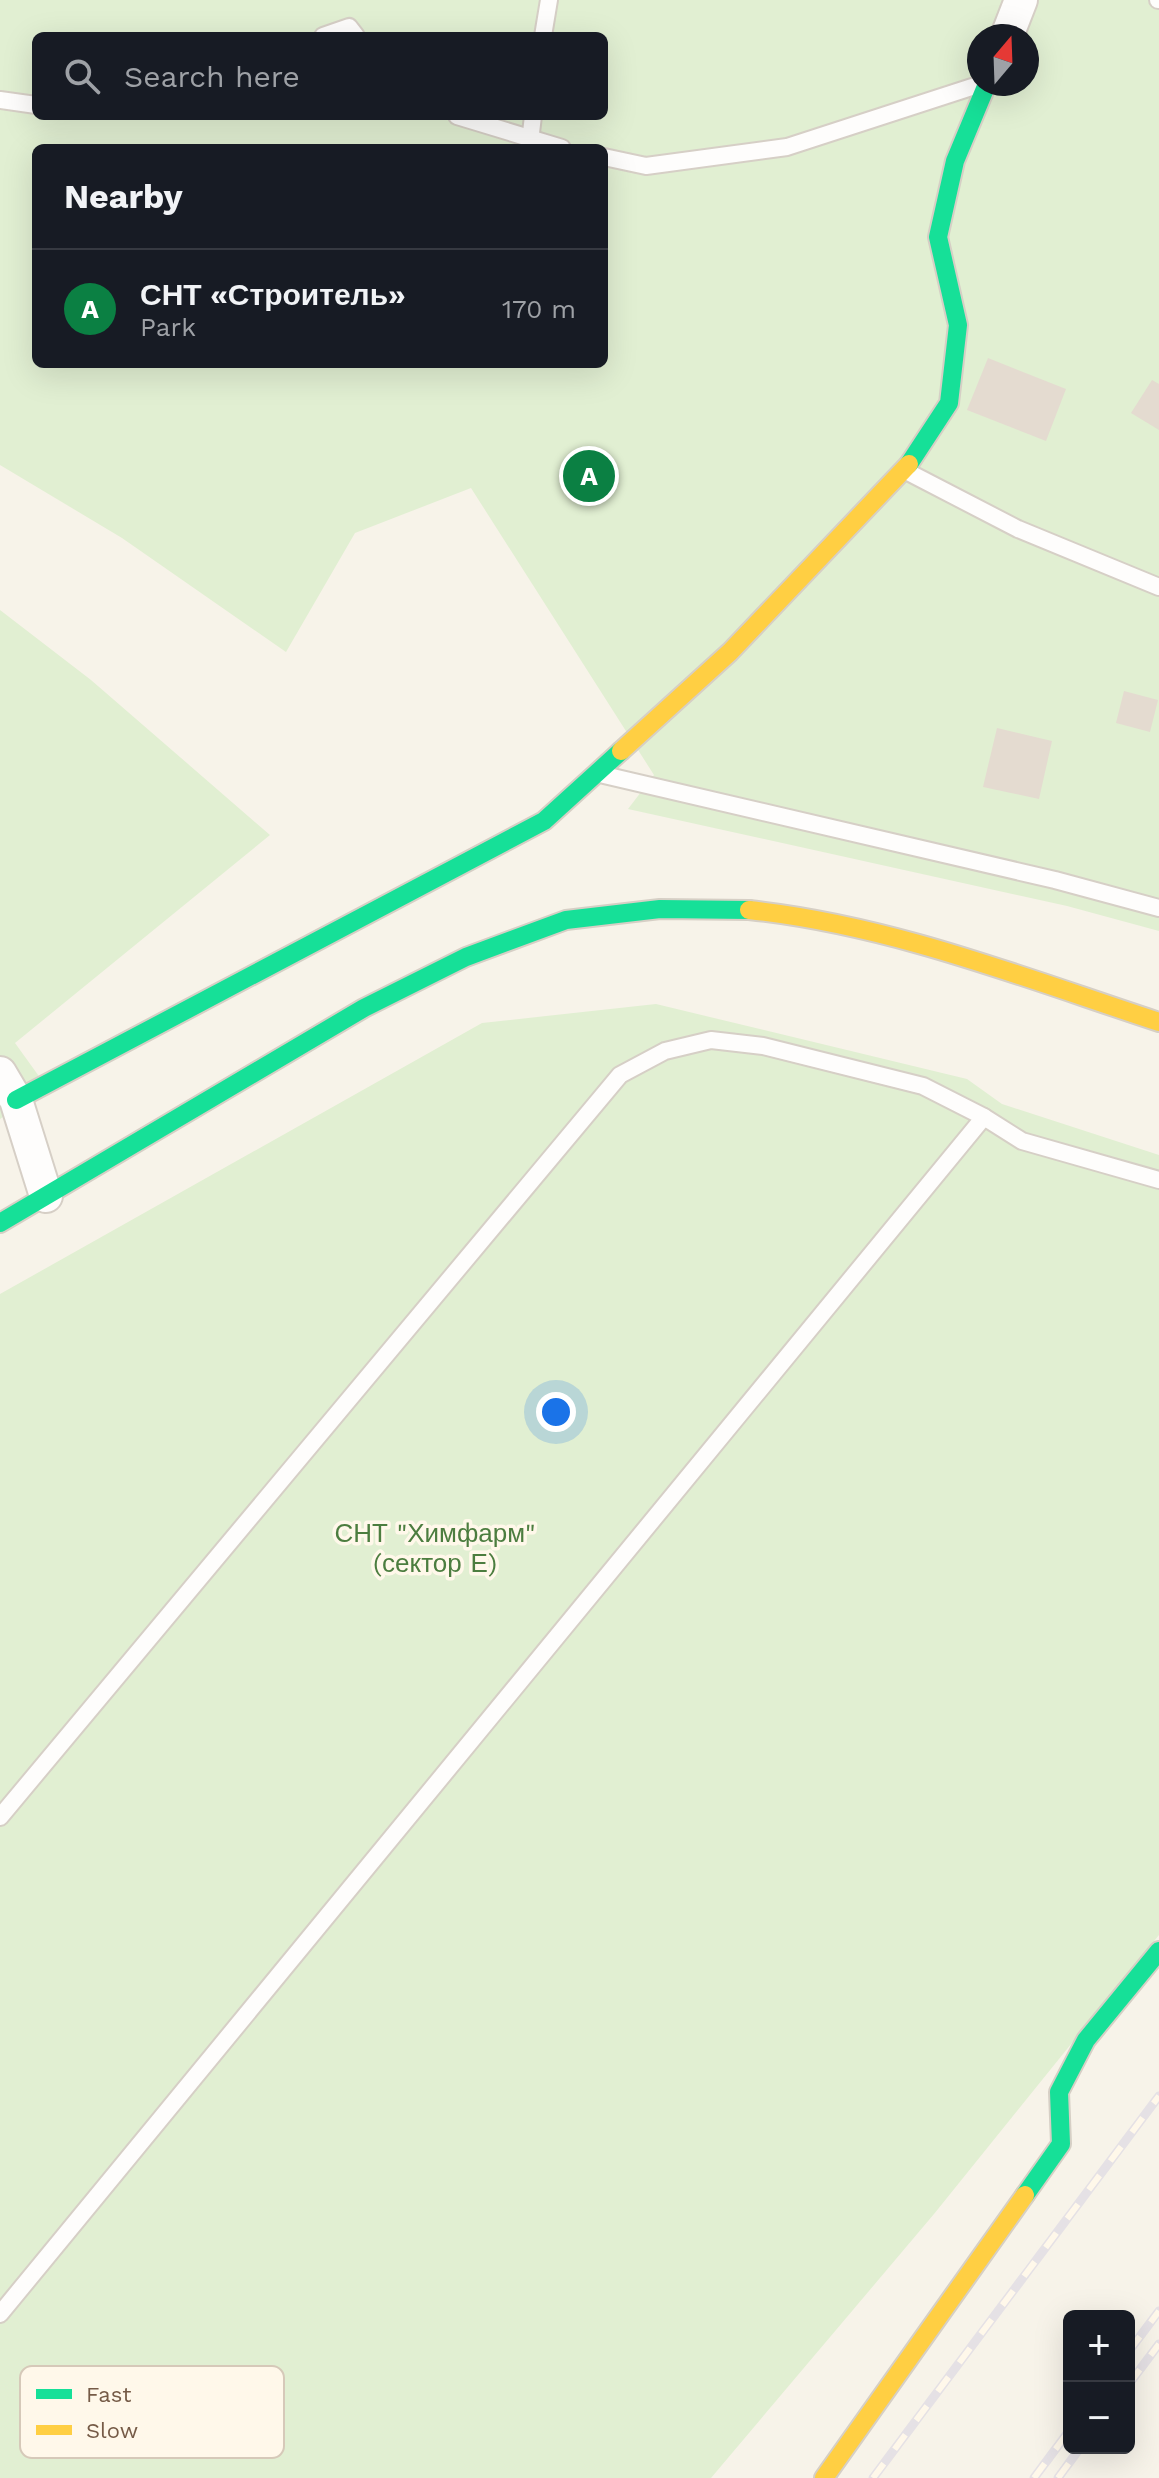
<!DOCTYPE html>
<html lang="en">
<head>
<meta charset="utf-8">
<style>
  :root { --surface:#171b24; --page:#20242c; --text:#f1f3f6; --muted:#9ea1a6; --line:#363941; --accent:#0b8043 }
  body { margin:0; font-family:"Work Sans",sans-serif; background:var(--page); color:var(--text) }
  .controls { position:absolute; right:24px; bottom:24px; display:grid; overflow:hidden; border-radius:12px; box-shadow:0 8px 32px #0002 }
  .controls button { width:72px; height:72px; display:grid; place-items:center; padding:0; border:0; border-bottom:2px solid var(--line); background:var(--surface); color:var(--text); font:40px sans-serif }
  .compass { position:absolute; left:967px; top:24px; width:72px; height:72px; border-radius:50%; background:var(--surface); box-shadow:0 8px 32px #0002; rotate:19deg }
  .you { position:absolute; left:556px; top:1412px; width:28px; height:28px; margin:-20px; border:6px solid #fff; border-radius:50%; background:#1a73e8; box-shadow:0 0 0 12px #1a73e833 }
  .badge { display:grid; place-items:center; width:52px; height:52px; border-radius:50%; background:var(--accent); color:#fff; font-size:26px; font-weight:700 }
  .pin { position:absolute; translate:-50% -50%; border:4px solid #fff; box-shadow:0 2px 8px #0006 }
  .list { margin:0; padding:0; list-style:none }
  h2 { display:flex; justify-content:space-between; align-items:center; height:104px; margin:0; padding:0 32px; font-size:34px }
  h2 small { font-size:26px; font-weight:400; color:var(--muted) }
  .list li { display:grid; grid-template-columns:52px 1fr auto; gap:24px; align-items:center; box-sizing:border-box; height:120px; padding:0 32px; border-top:2px solid var(--line) }
  .list b { display:block; font-size:30px; white-space:nowrap }
  .list p { margin:0; font-size:26px; white-space:nowrap; color:var(--muted) }
  .list em { font-size:26px; font-style:normal; color:var(--muted) }
  .icon { flex:none; width:44px; height:44px; fill:none; stroke:currentColor; stroke-width:2; stroke-linecap:round; stroke-linejoin:round }
  .map { position:relative; flex:none; width:1159px; height:2478px; overflow:hidden }
  .search { position:absolute; background:var(--surface); box-shadow:0 8px 32px #0002; left:32px; top:32px; width:576px; height:88px; display:flex; align-items:center; gap:20px; box-sizing:border-box; padding:0 28px; border-radius:12px; color:var(--muted); font-size:30px }
  .panel { position:absolute; background:var(--surface); box-shadow:0 8px 32px #0002; left:32px; top:144px; width:576px; height:224px; border-radius:12px }
  .map>svg:first-child { display:block }
</style>
</head>
<body>
<div class="map">
<svg width="1159" height="2478" viewBox="0 0 1159 2478">
  <rect width="100%" height="100%" fill="#f7f3e9"/>
  <g fill="#e1efd2" fill-rule="evenodd">
    <path d="M 0,0 L 1159,0 L 1159,931 L 1067,906 L 628,809 L 654,775 L 471,488 L 355,533 L 286,652 L 122,538 L 0,465 ZM 36,36 L 604,36 L 604,116 L 36,116 ZM 979,36 L 1027,36 L 1027,84 L 979,84 ZM 36,148 L 604,148 L 604,364 L 36,364 Z"/>
    <path d="M 0,610 L 91,680 L 270,835 L 15,1043 L 46,1086 L 0,1119 Z"/>
    <path d="M 656,1004 L 967,1079 L 1002,1104 L 1159,1155 L 1159,1935 L 934,2214 L 711,2478 L 0,2478 L 0,1294 L 482,1023 Z"/>
  </g>
  <g fill="#e4dbd0">
    <path d="M 988,358 L 1066,389 L 1046,441 L 967,410 Z"/>
    <path d="M 1152,380 L 1159,384 L 1159,430 L 1131,413 Z"/>
    <path d="M 1124,691 L 1158,700 L 1150,732 L 1116,723 Z"/>
    <path d="M 997,728 L 1052,741 L 1039,799 L 983,787 Z"/>
  </g>
  <g fill="none" stroke-linecap="round" stroke-linejoin="round">
    <defs>
      <g id="lane">
        <path d="M 1158,0 L 1159,0"/>
        <path d="M 323,36 L 349,27 L 356,36"/>
        <path d="M 543,36 L 549,0"/>
        <path d="M 0,100 L 36,105"/>
        <path d="M 457,116 L 562,148"/>
        <path d="M 530,141 L 533,116"/>
        <path d="M 604,157 L 646,166 L 787,147 L 981,84"/>
        <path d="M 906,471 L 1018,529 L 1159,587"/>
        <path d="M 604,775 L 1055,880 L 1159,908"/>
        <path d="M 0,1817 L 620,1075 L 665,1051 L 711,1040 L 763,1046 L 923,1086 L 984,1117 L 1022,1141 L 1159,1180"/>
        <path d="M 0,2314 L 984,1117"/>
      </g>
      <g id="street">
        <path d="M 1007,36 L 1021,0"/>
        <path d="M 0,1073 L 16,1100 L 46,1196"/>
      </g>
      <g id="fast">
        <path d="M 909,464 L 949,403 L 958,325 L 938,237 L 955,161 L 987,84"/>
        <path d="M 16,1100 L 544,821 L 621,751"/>
        <path d="M 0,1223 L 364,1008 L 466,957 L 566,920 L 660,909 L 749,910"/>
        <path d="M 1025,2195 L 1061,2144 L 1059,2092 L 1086,2040 L 1159,1951"/>
      </g>
      <g id="slow">
        <path d="M 621,751 L 730,652 L 909,464"/>
        <path d="M 749,910 C 891,925 1025,978 1159,1022"/>
        <path d="M 824,2478 L 1025,2195"/>
      </g>
    </defs>
    <use href="#lane" stroke="#d6cfc6" stroke-width="20"/>
    <use href="#street" stroke="#d6cfc6" stroke-width="36"/>
    <use href="#fast" stroke="#d6cfc5" stroke-width="22"/>
    <use href="#slow" stroke="#d6cfc5" stroke-width="22"/>
    <use href="#lane" stroke="#fefdfc" stroke-width="16"/>
    <use href="#street" stroke="#fefdfc" stroke-width="32"/>
    <use href="#fast" stroke="#16e098" stroke-width="18"/>
    <use href="#slow" stroke="#ffcf43" stroke-width="18"/>
    <defs>
      <g id="rail">
        <path d="M 1129,2351 L 1159,2311"/>
        <path d="M 1129,2384 L 1159,2344"/>
        <path d="M 873,2478 L 1159,2096"/>
        <path d="M 1034,2478 L 1069,2431"/>
        <path d="M 1058,2478 L 1080,2448"/>
      </g>
    </defs>
    <use href="#rail" stroke="#e5e1e5" stroke-width="9"/>
    <use href="#rail" stroke="#fff8ea" stroke-width="6" stroke-dasharray="18" stroke-linecap="butt"/>
  </g>
  <g text-anchor="middle" dominant-baseline="central" stroke-width="7" stroke-linejoin="round" paint-order="stroke">
    <g font-size="26" fill="#4c7d3f" stroke="#fff8ea">
      <text x="435" y="1533">СНТ "Химфарм"<tspan x="435" dy="30">(сектор Е)</tspan></text>
    </g>
  </g>
  <rect x="20" y="2366" width="264" height="92" rx="12" fill="#fff8ea" stroke="#d6c9b9" stroke-width="2"/>
  <rect x="36" y="2389" width="36" height="10" fill="#16e098"/>
  <rect x="36" y="2425" width="36" height="10" fill="#ffcf43"/>
  <g font-size="22" fill="#765b47">
    <text x="86" y="2402">Fast</text>
    <text x="86" y="2438">Slow</text>
  </g>
</svg>
<div class="controls">
<button>+</button>
<button>−</button>
</div>
<svg class="compass" viewBox="-18 -18 36 36"><path d="M0-13l5 13h-10z" fill="#e53935"/><path d="M0 13l5-13h-10z" fill="#9ea1a6"/></svg>
<div class="you"></div>
<div class="pin badge" style="left:589px;top:476px">A</div>
<div class="search"><svg class="icon" aria-label="search" viewBox="0 0 24 24"><circle cx="10" cy="10" r="6"/><path d="M15 15l6 6"/></svg>Search here</div>
<section class="panel">
<h2>Nearby<small></small></h2>
<ul class="list">
<li><span class="badge">A</span><div><b>СНТ «Строитель»</b><p>Park</p></div><em>170 m</em></li>
</ul>
</section>
</div>
</body>
</html>
